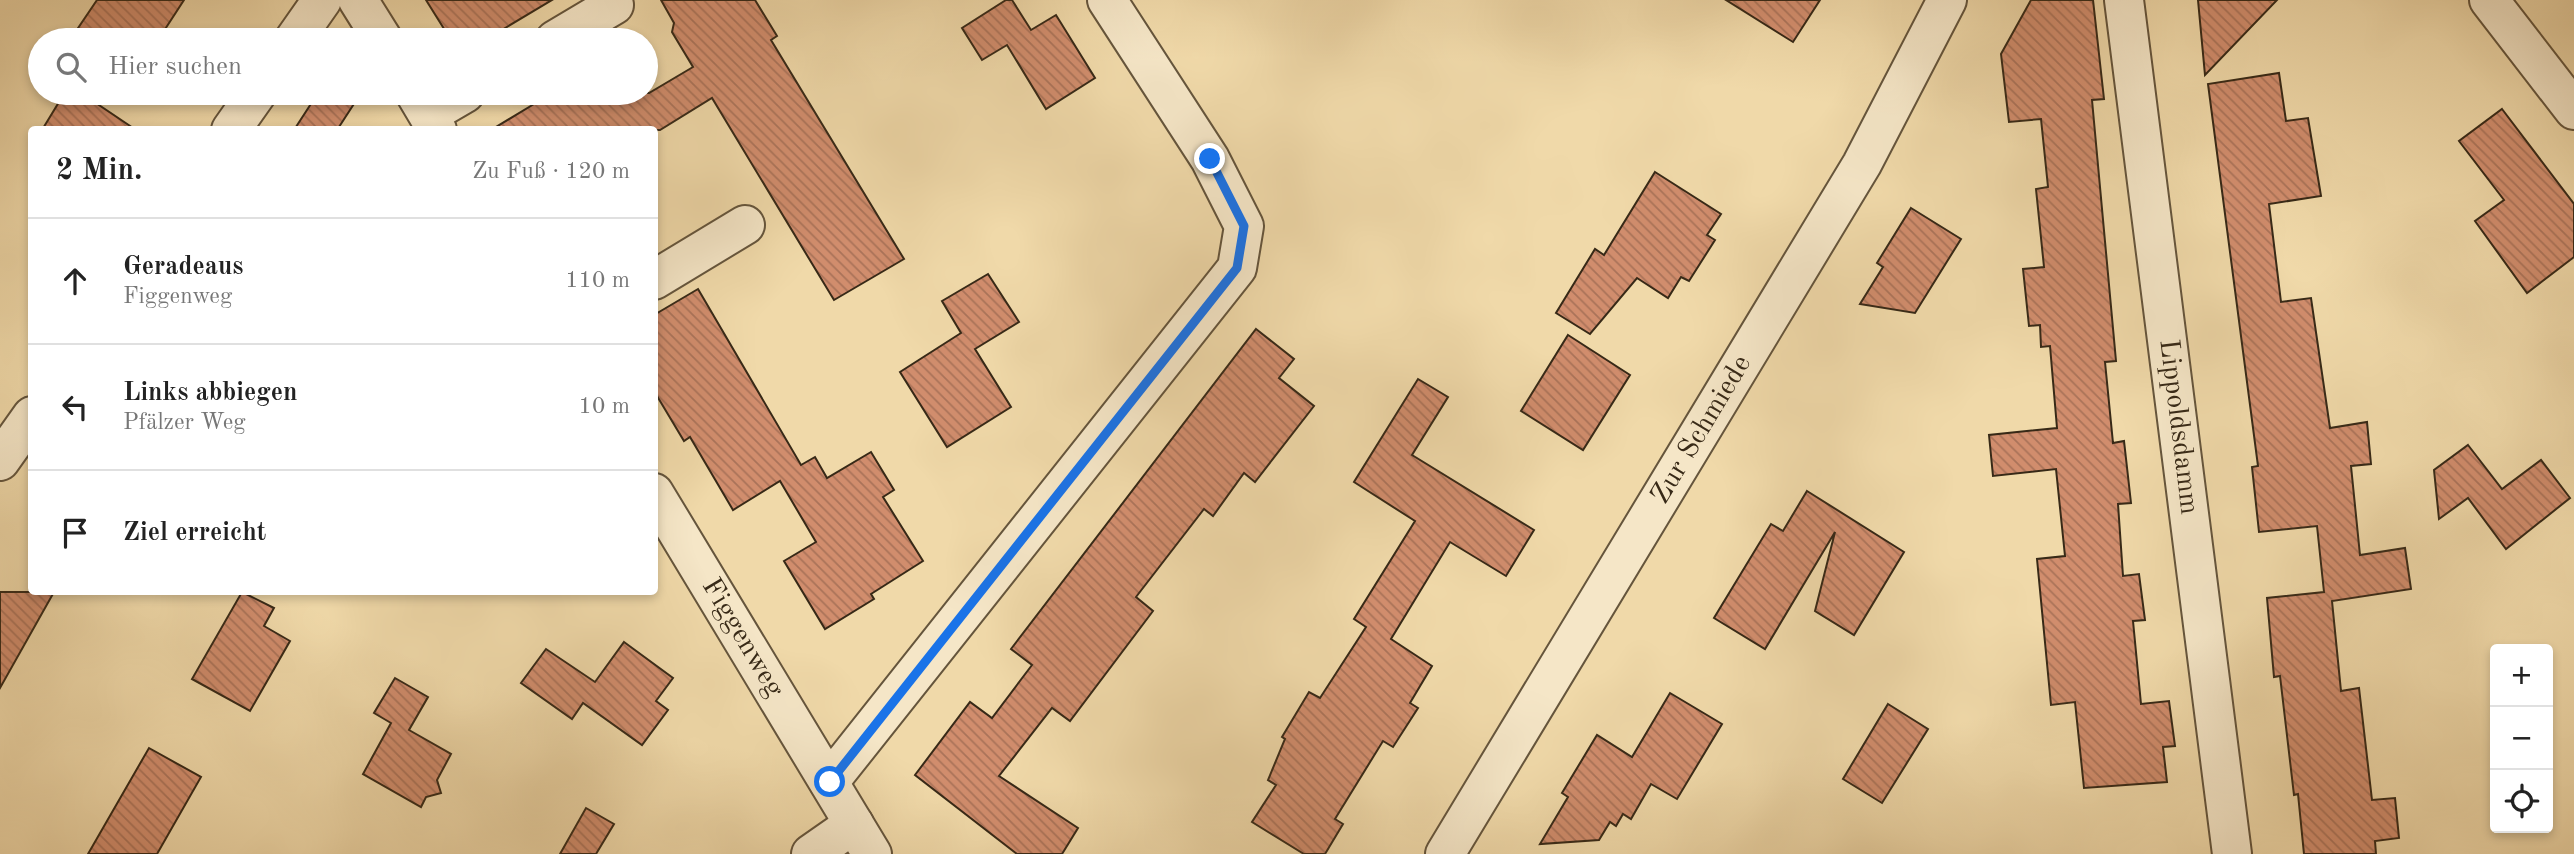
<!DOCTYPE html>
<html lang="de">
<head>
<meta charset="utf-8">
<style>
  :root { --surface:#fff; --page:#f6f6f6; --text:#222; --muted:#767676; --line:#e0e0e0 }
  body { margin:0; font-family:"Old Standard TT",serif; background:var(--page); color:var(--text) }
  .controls { position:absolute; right:21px; bottom:21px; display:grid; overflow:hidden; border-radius:7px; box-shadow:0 4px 10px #0003 }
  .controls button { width:63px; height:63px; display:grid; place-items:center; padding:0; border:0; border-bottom:2px solid var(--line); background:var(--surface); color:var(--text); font:35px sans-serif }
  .stop { position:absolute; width:21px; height:21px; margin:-16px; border:5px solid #1a73e8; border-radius:50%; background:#fff }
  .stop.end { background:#1a73e8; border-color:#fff; box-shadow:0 2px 7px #0008 }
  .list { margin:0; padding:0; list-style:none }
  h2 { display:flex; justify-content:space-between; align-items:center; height:91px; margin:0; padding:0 28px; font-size:30px }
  h2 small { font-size:23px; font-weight:400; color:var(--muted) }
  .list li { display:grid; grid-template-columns:46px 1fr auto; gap:21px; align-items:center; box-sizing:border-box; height:126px; padding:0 28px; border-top:2px solid var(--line) }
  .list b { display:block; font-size:26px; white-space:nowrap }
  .list p { margin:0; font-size:23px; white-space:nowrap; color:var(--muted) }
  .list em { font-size:23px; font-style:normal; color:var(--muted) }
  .icon { flex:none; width:38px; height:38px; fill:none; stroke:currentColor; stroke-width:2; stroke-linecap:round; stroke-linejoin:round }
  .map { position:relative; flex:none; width:2574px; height:854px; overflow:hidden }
  .search { position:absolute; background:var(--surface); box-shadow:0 4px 10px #0003; left:28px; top:28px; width:630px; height:77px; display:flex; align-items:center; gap:18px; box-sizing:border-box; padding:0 24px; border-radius:38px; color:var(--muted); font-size:26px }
  .panel { position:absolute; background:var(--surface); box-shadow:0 4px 10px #0003; left:28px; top:126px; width:630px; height:469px; border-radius:7px }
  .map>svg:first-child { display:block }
</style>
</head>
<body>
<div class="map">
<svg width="2574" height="854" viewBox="0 0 2574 854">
  <defs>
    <pattern id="building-back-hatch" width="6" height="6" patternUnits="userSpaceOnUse" patternTransform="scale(1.75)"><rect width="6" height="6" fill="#d18d6d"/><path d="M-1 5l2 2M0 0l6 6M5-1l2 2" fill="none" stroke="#aa7359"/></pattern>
  </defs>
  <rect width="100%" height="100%" fill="#f0d9a9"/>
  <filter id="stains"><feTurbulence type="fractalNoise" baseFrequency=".00286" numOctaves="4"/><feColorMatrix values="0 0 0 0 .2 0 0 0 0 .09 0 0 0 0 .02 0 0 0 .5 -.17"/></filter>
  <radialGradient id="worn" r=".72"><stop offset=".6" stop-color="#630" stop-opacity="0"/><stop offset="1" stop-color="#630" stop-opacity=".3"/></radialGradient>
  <g fill="url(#building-back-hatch)" stroke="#372917" stroke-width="2">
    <path d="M 97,0 L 184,0 L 158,40 L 70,40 Z"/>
    <path d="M 426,0 L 552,0 L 485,40 L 451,40 Z"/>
    <path d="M 661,0 L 755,0 L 777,36 L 771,40 L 904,259 L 834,300 L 712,98 L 660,130 L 491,130 L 534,104 L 527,93 L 649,93 L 693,67 L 672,32 L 674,23 Z"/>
    <path d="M 1006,0 L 1012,0 L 1031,30 L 1056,15 L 1095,78 L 1046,109 L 1007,45 L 982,60 L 962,28 Z"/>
    <path d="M 1726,0 L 1820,0 L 1793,42 Z"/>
    <path d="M 2031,0 L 2093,0 L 2104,99 L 2092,100 L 2116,361 L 2105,362 L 2113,443 L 2124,441 L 2131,503 L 2118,504 L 2123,576 L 2139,574 L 2145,620 L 2133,621 L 2141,704 L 2169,701 L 2175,746 L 2163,747 L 2167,782 L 2084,788 L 2075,702 L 2051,705 L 2037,559 L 2065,556 L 2056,469 L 1993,476 L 1989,435 L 2057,428 L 2050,346 L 2041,347 L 2040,325 L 2029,326 L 2023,269 L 2044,267 L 2036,189 L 2048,187 L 2041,119 L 2009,122 L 2001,54 Z"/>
    <path d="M 2198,0 L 2277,0 L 2205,75 Z"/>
    <path d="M 2279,73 L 2286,121 L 2308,118 L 2321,196 L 2269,204 L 2281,302 L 2311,298 L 2330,428 L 2367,422 L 2371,464 L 2351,466 L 2360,555 L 2405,548 L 2411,589 L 2332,601 L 2341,691 L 2359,688 L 2372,800 L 2395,798 L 2399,838 L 2375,841 L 2376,854 L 2304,854 L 2298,794 L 2294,795 L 2280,676 L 2274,677 L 2267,598 L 2324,592 L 2317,526 L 2259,532 L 2252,467 L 2258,466 L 2208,84 Z"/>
    <path d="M 55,93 L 81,93 L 136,130 L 42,130 L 62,97 Z"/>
    <path d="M 318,93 L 361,93 L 337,130 L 294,130 Z"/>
    <path d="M 2502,109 L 2574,204 L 2574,257 L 2527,293 L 2475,221 L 2504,200 L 2459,141 Z"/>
    <path d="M 1655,172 L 1721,214 L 1707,235 L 1715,240 L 1689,281 L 1681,277 L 1668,298 L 1637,278 L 1590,334 L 1556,313 L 1595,249 L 1604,255 Z"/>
    <path d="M 1911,208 L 1961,239 L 1915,313 L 1860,304 L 1883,267 L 1877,263 Z"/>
    <path d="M 988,274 L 1019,322 L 975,349 L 1011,407 L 947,447 L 900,372 L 961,333 L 942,301 Z"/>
    <path d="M 698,289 L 801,465 L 815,457 L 827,478 L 871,452 L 894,490 L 883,497 L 923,561 L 871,594 L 874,599 L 825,629 L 784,561 L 816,542 L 780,481 L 733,510 L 690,437 L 684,441 L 654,391 L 654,315 Z"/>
    <path d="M 1256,329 L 1294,359 L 1279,378 L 1314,406 L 1255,482 L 1244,473 L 1213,516 L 1204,509 L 1136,597 L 1153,611 L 1070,721 L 1052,708 L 999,776 L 1078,828 L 1062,854 L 1017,854 L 915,775 L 970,702 L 992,718 L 1032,665 L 1011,649 Z"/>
    <path d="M 1568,335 L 1630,375 L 1583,450 L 1521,411 Z"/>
    <path d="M 1418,379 L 1448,397 L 1412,455 L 1534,530 L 1506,576 L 1450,542 L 1391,639 L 1432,666 L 1410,703 L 1418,708 L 1393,747 L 1383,741 L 1335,819 L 1343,824 L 1325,854 L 1304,854 L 1252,822 L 1276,785 L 1268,780 L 1285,739 L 1282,737 L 1309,692 L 1320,698 L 1366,627 L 1354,619 L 1415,521 L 1354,482 Z"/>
    <path d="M 2468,445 L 2502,489 L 2541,460 L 2570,498 L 2506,549 L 2468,498 L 2439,519 L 2434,470 Z"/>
    <path d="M 1807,491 L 1904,552 L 1854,635 L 1815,611 L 1835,532 L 1765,649 L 1714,618 L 1771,524 L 1783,531 Z"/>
    <path d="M 0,592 L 54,592 L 0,688 Z"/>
    <path d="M 242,592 L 274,608 L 264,626 L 290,641 L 250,711 L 192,679 Z"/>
    <path d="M 624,642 L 673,678 L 656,701 L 668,710 L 642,745 L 583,703 L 572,719 L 521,683 L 546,649 L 595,682 Z"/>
    <path d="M 395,678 L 428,697 L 409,730 L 451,754 L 437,780 L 441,793 L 426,797 L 421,807 L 363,774 L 391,723 L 374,713 Z"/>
    <path d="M 1670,693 L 1722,724 L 1677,799 L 1651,784 L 1631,819 L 1623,814 L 1616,826 L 1610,822 L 1599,840 L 1540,844 L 1568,797 L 1562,793 L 1597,735 L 1632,757 Z"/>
    <path d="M 1888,704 L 1928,729 L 1882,803 L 1843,779 Z"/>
    <path d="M 149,748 L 201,777 L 157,854 L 88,854 Z"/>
    <path d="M 586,808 L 614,824 L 596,854 L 560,854 Z"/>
  </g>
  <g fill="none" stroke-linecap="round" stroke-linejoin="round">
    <defs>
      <g id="minor">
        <path d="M 358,0 L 383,40"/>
        <path d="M 2124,0 L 2232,854"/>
        <path d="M 2489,0 L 2574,110"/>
        <path d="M 294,40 L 322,0"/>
        <path d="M 555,40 L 614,5"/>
        <path d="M 415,93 L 437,130"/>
        <path d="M 429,114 L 465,93"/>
        <path d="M 231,130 L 257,93"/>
        <path d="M 654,280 L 745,225"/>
        <path d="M 0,461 L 32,416"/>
        <path d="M 654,493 L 872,854"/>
        <path d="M 829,782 L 1237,268 L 1244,226 L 1210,159 L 1107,0"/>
        <path d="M 811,854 L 854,824"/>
        <path d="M 1445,854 L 1862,164 L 1947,0"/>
      </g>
    </defs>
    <use href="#minor" stroke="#65553c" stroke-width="42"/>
    <use href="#minor" stroke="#f5e6c7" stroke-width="38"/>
  </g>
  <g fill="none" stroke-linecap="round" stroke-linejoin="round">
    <path stroke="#1a73e8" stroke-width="9" d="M 830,782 L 1237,268 L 1244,226 L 1210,159"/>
  </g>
  <g text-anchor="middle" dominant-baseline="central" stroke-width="5" stroke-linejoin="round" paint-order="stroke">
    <g font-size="28" fill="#372917" stroke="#f5e6c7">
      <text transform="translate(2178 427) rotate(83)">Lippoldsdamm</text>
      <text transform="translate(1702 430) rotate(-59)">Zur Schmiede</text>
      <text transform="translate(742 638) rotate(59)">Figgenweg</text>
    </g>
  </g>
  <rect width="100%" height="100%" filter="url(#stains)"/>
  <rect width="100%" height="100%" fill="url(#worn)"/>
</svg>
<div class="controls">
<button>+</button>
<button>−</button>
<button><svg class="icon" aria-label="locate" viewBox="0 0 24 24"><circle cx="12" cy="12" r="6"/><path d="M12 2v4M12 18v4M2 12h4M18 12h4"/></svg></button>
</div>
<div class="stop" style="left:830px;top:782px"></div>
<div class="stop end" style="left:1210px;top:159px"></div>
<div class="search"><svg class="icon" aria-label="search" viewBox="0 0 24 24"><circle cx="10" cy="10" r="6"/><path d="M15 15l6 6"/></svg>Hier suchen</div>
<section class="panel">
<h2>2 Min.<small>Zu Fuß · 120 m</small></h2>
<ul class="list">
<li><svg class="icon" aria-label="ahead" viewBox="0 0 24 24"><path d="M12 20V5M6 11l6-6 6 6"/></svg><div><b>Geradeaus</b><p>Figgenweg</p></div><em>110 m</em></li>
<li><svg class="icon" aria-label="left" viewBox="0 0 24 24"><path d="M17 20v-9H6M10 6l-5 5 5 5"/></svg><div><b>Links abbiegen</b><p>Pfälzer Weg</p></div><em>10 m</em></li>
<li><svg class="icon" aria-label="arrive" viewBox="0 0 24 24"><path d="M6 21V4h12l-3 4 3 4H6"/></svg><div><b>Ziel erreicht</b></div></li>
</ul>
</section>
</div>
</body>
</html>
